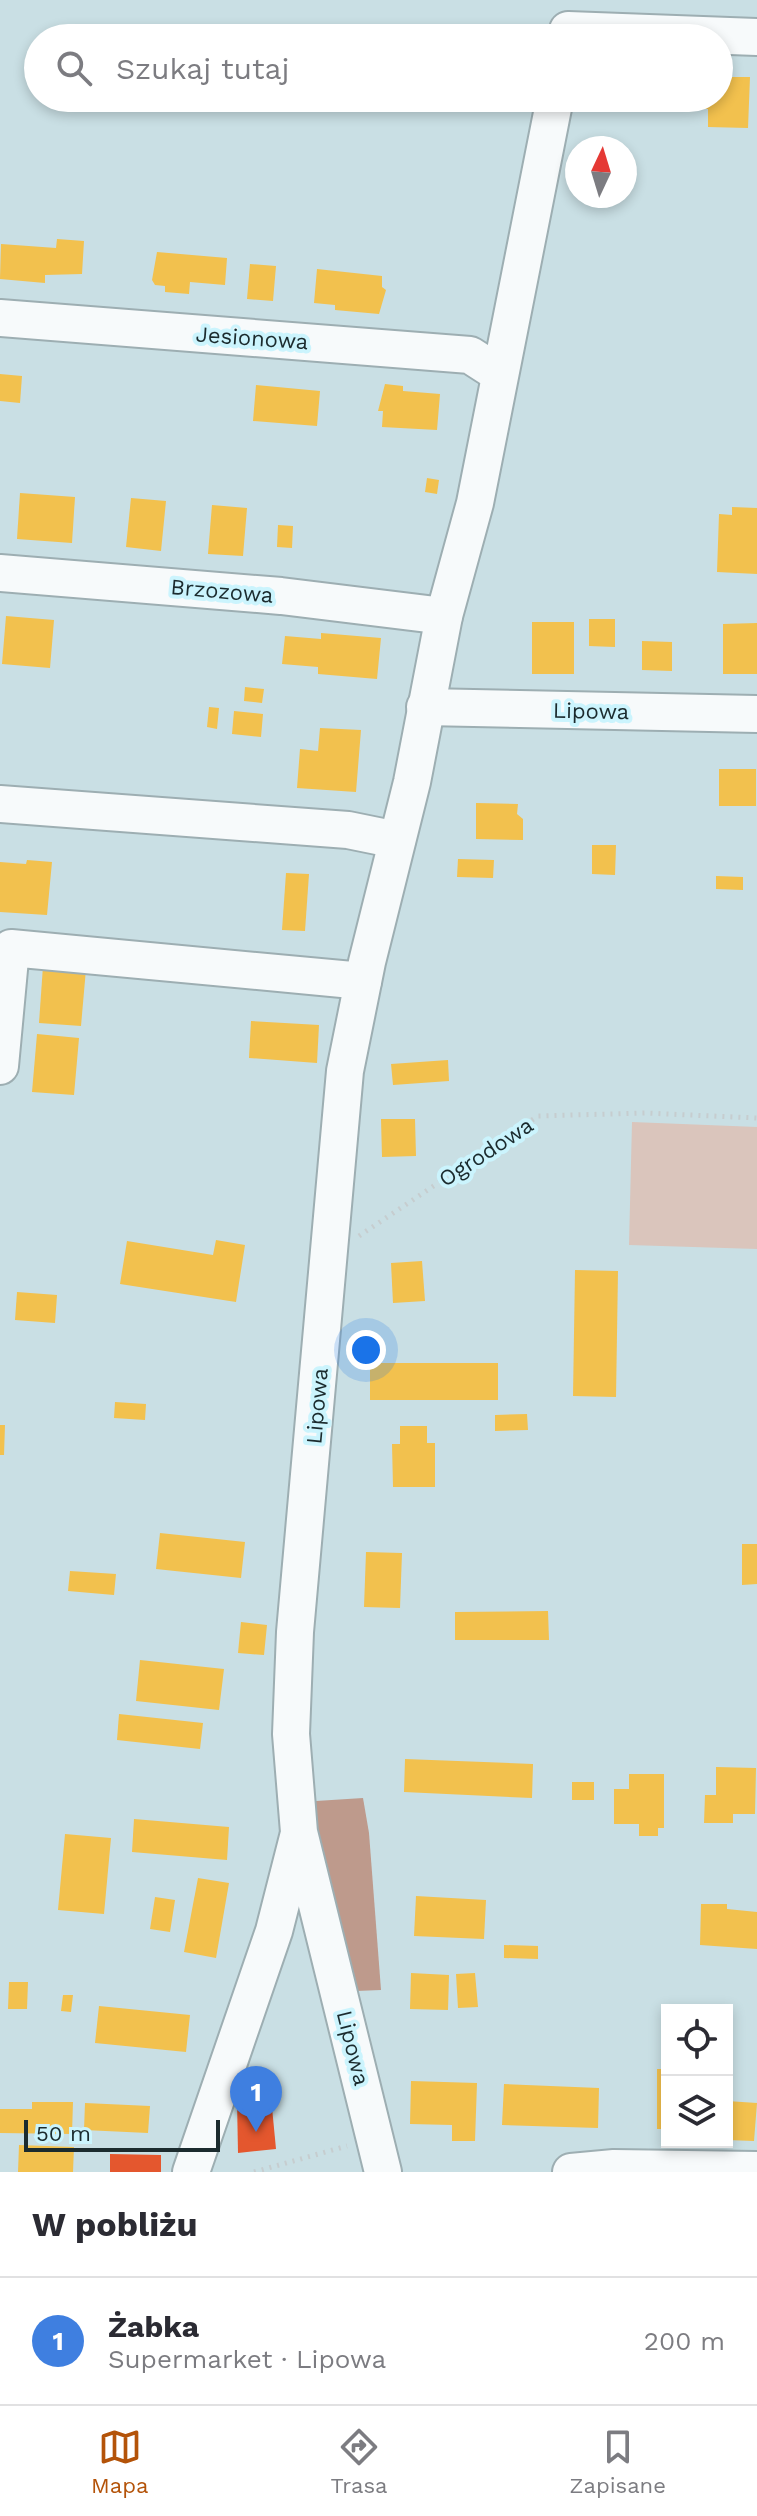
<!DOCTYPE html>
<html lang="pl">
<head>
<meta charset="utf-8">
<style>
  :root { --surface:#fff; --page:#f7f7f7; --text:#2b2b33; --muted:#7c7c81; --line:#e1e1e2; --accent:#b45309 }
  body { margin:0; font-family:"Work Sans",sans-serif; background:var(--page); color:var(--text) }
  .controls { position:absolute; right:24px; bottom:24px; display:grid; overflow:hidden; border-radius:0px; box-shadow:0 4px 12px #0003 }
  .controls button { width:72px; height:72px; display:grid; place-items:center; padding:0; border:0; border-bottom:2px solid var(--line); background:var(--surface); color:var(--text); font:40px sans-serif }
  .compass { position:absolute; left:565px; top:136px; width:72px; height:72px; border-radius:50%; background:var(--surface); box-shadow:0 4px 12px #0003; rotate:4deg }
  .scale { position:absolute; left:24px; bottom:20px; width:196px; box-sizing:border-box; padding-left:8px; border:4px solid #1b2b2e; border-top:0; font-size:22px; line-height:28px; white-space:nowrap; color:#1b2b2e; -webkit-text-stroke:6px #cbf4fd; paint-order:stroke }
  .you { position:absolute; left:366px; top:1350px; width:28px; height:28px; margin:-20px; border:6px solid #fff; border-radius:50%; background:#1a73e8; box-shadow:0 0 0 12px #1a73e833 }
  .badge { display:grid; place-items:center; width:52px; height:52px; border-radius:50%; background:var(--accent); color:#fff; font-size:26px; font-weight:700 }
  .pin { position:absolute; translate:-50% -66px; filter:drop-shadow(0 2px 4px #0008) }
  .pin::after { content:''; position:absolute; top:42px; width:28px; height:24px; background:inherit; clip-path:polygon(0 0,100% 0,50% 100%) }
  .list { margin:0; padding:0; list-style:none }
  h2 { display:flex; justify-content:space-between; align-items:center; height:104px; margin:0; padding:0 32px; font-size:34px }
  h2 small { font-size:26px; font-weight:400; color:var(--muted) }
  .list li { display:grid; grid-template-columns:52px 1fr auto; gap:24px; align-items:center; box-sizing:border-box; height:128px; padding:0 32px; border-top:2px solid var(--line) }
  .list b { display:block; font-size:30px; white-space:nowrap }
  .list p { margin:0; font-size:26px; white-space:nowrap; color:var(--muted) }
  .list em { font-size:26px; font-style:normal; color:var(--muted) }
  .icon { flex:none; width:44px; height:44px; fill:none; stroke:currentColor; stroke-width:2; stroke-linecap:round; stroke-linejoin:round }
  .map { position:relative; flex:none; width:757px; height:2172px; overflow:hidden }
  .search { position:absolute; background:var(--surface); box-shadow:0 4px 12px #0003; left:24px; right:24px; top:24px; height:88px; display:flex; align-items:center; gap:20px; box-sizing:border-box; padding:0 28px; border-radius:44px; color:var(--muted); font-size:30px }
  .sheet { height:232px; background:var(--surface) }
  nav { display:flex; justify-content:space-around; align-items:center; box-sizing:border-box; height:112px; border-top:2px solid var(--line); background:var(--surface); font-size:22px; color:var(--muted) }
  nav a { display:grid; justify-items:center; gap:4px }
  nav .on { color:var(--accent) }
  .map>svg:first-child { display:block }
</style>
</head>
<body>
<div class="map">
<svg width="757" height="2172" viewBox="0 0 757 2172">
  <rect width="100%" height="100%" fill="#c9dfe4"/>
  <path fill="#dac5bc" d="M 632,1122 L 757,1127 L 757,1249 L 629,1245 Z"/>
  <path fill="#be9a8c" d="M 363,1798 L 369,1833 L 381,1990 L 356,1991 L 315,1829 L 316,1801 Z"/>
  <g fill="#f2c14e">
    <path d="M 728,77 L 750,77 L 748,128 L 708,127 L 708,109 L 694,108 L 694,98 L 719,98 L 719,83 L 728,83 Z"/>
    <path d="M 57,239 L 84,241 L 82,274 L 45,275 L 45,283 L 0,279 L 1,244 L 56,248 Z"/>
    <path d="M 157,252 L 227,258 L 225,285 L 190,282 L 189,294 L 165,292 L 165,286 L 155,285 L 152,280 Z"/>
    <path d="M 250,264 L 276,266 L 273,301 L 247,299 Z"/>
    <path d="M 317,269 L 382,276 L 382,287 L 386,290 L 379,314 L 335,310 L 335,305 L 314,303 Z"/>
    <path d="M 0,374 L 22,376 L 20,403 L 0,401 Z"/>
    <path d="M 385,384 L 403,386 L 403,391 L 440,394 L 437,430 L 382,427 L 383,411 L 378,411 Z"/>
    <path d="M 256,385 L 320,391 L 317,426 L 253,421 Z"/>
    <path d="M 427,478 L 439,480 L 437,494 L 425,492 Z"/>
    <path d="M 20,493 L 75,497 L 72,543 L 17,539 Z"/>
    <path d="M 131,498 L 166,501 L 161,551 L 126,547 Z"/>
    <path d="M 212,505 L 247,508 L 243,556 L 208,554 Z"/>
    <path d="M 732,507 L 757,508 L 757,574 L 717,572 L 719,514 L 732,515 Z"/>
    <path d="M 278,525 L 293,526 L 292,548 L 277,547 Z"/>
    <path d="M 6,616 L 54,620 L 50,668 L 2,664 Z"/>
    <path d="M 589,619 L 615,619 L 615,647 L 589,646 Z"/>
    <rect x="532" y="622" width="42" height="52"/>
    <path d="M 757,623 L 757,674 L 723,674 L 723,624 Z"/>
    <path d="M 321,633 L 381,638 L 377,679 L 318,674 L 318,667 L 282,664 L 285,636 L 321,639 Z"/>
    <path d="M 642,641 L 672,642 L 672,671 L 642,670 Z"/>
    <path d="M 245,687 L 264,689 L 262,703 L 244,701 Z"/>
    <path d="M 209,707 L 219,708 L 217,729 L 207,727 Z"/>
    <path d="M 234,711 L 263,714 L 261,737 L 232,734 Z"/>
    <path d="M 320,728 L 361,730 L 356,792 L 297,788 L 300,749 L 318,751 Z"/>
    <rect x="719" y="769" width="37" height="37"/>
    <path d="M 476,803 L 518,804 L 517,814 L 523,819 L 523,840 L 476,839 Z"/>
    <path d="M 592,845 L 616,845 L 615,875 L 592,874 Z"/>
    <path d="M 458,859 L 494,860 L 493,878 L 457,877 Z"/>
    <path d="M 27,860 L 52,862 L 47,915 L 0,912 L 0,862 L 26,864 Z"/>
    <path d="M 286,873 L 309,874 L 305,931 L 282,930 Z"/>
    <path d="M 716,876 L 743,877 L 743,890 L 716,889 Z"/>
    <path d="M 43,966 L 86,969 L 81,1026 L 39,1023 Z"/>
    <path d="M 251,1021 L 319,1025 L 317,1063 L 249,1058 Z"/>
    <path d="M 37,1034 L 79,1038 L 74,1095 L 32,1092 Z"/>
    <path d="M 448,1060 L 449,1081 L 393,1085 L 391,1064 Z"/>
    <path d="M 381,1119 L 415,1119 L 416,1156 L 382,1157 Z"/>
    <path d="M 216,1240 L 245,1245 L 236,1302 L 120,1284 L 127,1241 L 213,1255 Z"/>
    <path d="M 422,1261 L 425,1301 L 393,1303 L 391,1263 Z"/>
    <path d="M 575,1270 L 618,1271 L 616,1397 L 573,1396 Z"/>
    <path d="M 17,1292 L 57,1295 L 55,1323 L 15,1320 Z"/>
    <rect x="370" y="1363" width="128" height="37"/>
    <path d="M 115,1402 L 146,1404 L 145,1420 L 114,1418 Z"/>
    <path d="M 527,1414 L 528,1430 L 495,1431 L 495,1415 Z"/>
    <path d="M 0,1425 L 5,1425 L 4,1455 L 0,1455 Z"/>
    <path d="M 400,1426 L 427,1426 L 427,1443 L 435,1443 L 435,1487 L 393,1487 L 392,1444 L 400,1444 Z"/>
    <path d="M 160,1533 L 245,1542 L 241,1578 L 156,1569 Z"/>
    <path d="M 742,1544 L 757,1544 L 757,1584 L 742,1585 Z"/>
    <path d="M 366,1552 L 402,1553 L 400,1608 L 364,1607 Z"/>
    <path d="M 70,1571 L 116,1574 L 114,1595 L 68,1591 Z"/>
    <path d="M 548,1611 L 549,1640 L 455,1640 L 455,1612 Z"/>
    <path d="M 241,1622 L 267,1625 L 264,1655 L 238,1653 Z"/>
    <path d="M 140,1660 L 224,1669 L 219,1710 L 136,1701 Z"/>
    <path d="M 119,1714 L 203,1723 L 200,1749 L 117,1740 Z"/>
    <path d="M 405,1759 L 533,1764 L 532,1798 L 404,1792 Z"/>
    <path d="M 716,1767 L 756,1768 L 755,1814 L 733,1814 L 733,1823 L 704,1823 L 705,1795 L 716,1795 Z"/>
    <path d="M 629,1774 L 664,1774 L 664,1828 L 658,1828 L 658,1836 L 639,1836 L 639,1824 L 614,1824 L 614,1789 L 629,1789 Z"/>
    <rect x="572" y="1782" width="22" height="18"/>
    <path d="M 134,1819 L 229,1827 L 227,1860 L 132,1852 Z"/>
    <path d="M 65,1834 L 111,1838 L 104,1914 L 58,1910 Z"/>
    <path d="M 198,1878 L 229,1883 L 216,1958 L 184,1952 Z"/>
    <path d="M 416,1896 L 486,1900 L 484,1939 L 414,1936 Z"/>
    <path d="M 155,1897 L 175,1900 L 170,1932 L 150,1929 Z"/>
    <path d="M 701,1904 L 727,1904 L 727,1909 L 757,1912 L 757,1949 L 700,1945 Z"/>
    <path d="M 504,1945 L 538,1946 L 538,1959 L 504,1958 Z"/>
    <path d="M 411,1973 L 449,1975 L 448,2010 L 410,2009 Z"/>
    <path d="M 475,1973 L 478,2007 L 458,2008 L 456,1974 Z"/>
    <path d="M 9,1982 L 28,1982 L 27,2009 L 8,2009 Z"/>
    <path d="M 63,1995 L 73,1995 L 71,2012 L 61,2011 Z"/>
    <path d="M 99,2006 L 190,2015 L 186,2052 L 95,2043 Z"/>
    <rect x="657" y="2069" width="10" height="60"/>
    <path d="M 411,2081 L 477,2083 L 475,2141 L 452,2141 L 452,2125 L 410,2124 Z"/>
    <path d="M 504,2084 L 599,2088 L 598,2128 L 502,2125 Z"/>
    <path d="M 727,2101 L 757,2103 L 754,2141 L 727,2140 Z"/>
    <path d="M 32,2102 L 73,2102 L 72,2134 L 0,2133 L 0,2109 L 32,2109 Z"/>
    <path d="M 85,2103 L 150,2106 L 148,2133 L 84,2130 Z"/>
    <path d="M 19,2145 L 74,2147 L 73,2172 L 18,2172 Z"/>
  </g>
  <g fill="#e4572e">
    <path d="M 271,2097 L 276,2149 L 238,2153 L 237,2101 Z"/>
    <path d="M 110,2154 L 161,2155 L 161,2172 L 110,2172 Z"/>
  </g>
  <g fill="none" stroke-linecap="round" stroke-linejoin="round">
    <defs>
      <g id="minor">
        <path d="M 566,38 L 568,30 L 757,37"/>
        <path d="M 0,318 L 470,355 L 498,373"/>
        <path d="M 0,573 L 281,596 L 444,616"/>
        <path d="M 425,707 L 757,714"/>
        <path d="M 0,804 L 348,830 L 397,840"/>
        <path d="M 0,1066 L 11,948 L 363,981"/>
        <path d="M 191,2172 L 274,1931 L 298,1837"/>
        <path d="M 383,2172 L 299,1832 L 291,1734 L 295,1632 L 345,1071 L 367,962 L 412,782 L 444,616 L 475,503 L 555,98"/>
        <path d="M 571,2172 L 614,2168 L 757,2170"/>
      </g>
    </defs>
    <use href="#minor" stroke="#9daeb2" stroke-width="40"/>
    <g stroke="#c6cdcf" stroke-width="5" stroke-dasharray="2 6" stroke-linecap="butt">
      <path d="M 359,1236 L 538,1116 L 645,1113 L 757,1118"/>
      <path d="M 254,2172 L 347,2146"/>
    </g>
    <use href="#minor" stroke="#f7fafb" stroke-width="36"/>
  </g>
  <g text-anchor="middle" dominant-baseline="central" stroke-width="8" stroke-linejoin="round" paint-order="stroke">
    <g font-size="22" fill="#1b2b2e" stroke="#cbf4fd">
      <text transform="translate(252 338) rotate(4)">Jesionowa</text>
      <text transform="translate(222 591) rotate(5)">Brzozowa</text>
      <text transform="translate(591 711) rotate(1)">Lipowa</text>
      <text transform="translate(486 1152) rotate(-33)">Ogrodowa</text>
      <text transform="translate(317 1406) rotate(-85)">Lipowa</text>
      <text transform="translate(353 2048) rotate(76)">Lipowa</text>
    </g>
  </g>
</svg>
<div class="controls">
<button><svg class="icon" aria-label="locate" viewBox="0 0 24 24"><circle cx="12" cy="12" r="6"/><path d="M12 2v4M12 18v4M2 12h4M18 12h4"/></svg></button>
<button><svg class="icon" aria-label="layers" viewBox="0 0 24 24"><path d="M12 4l9 5-9 5-9-5zM3 14l9 5 9-5"/></svg></button>
</div>
<svg class="compass" viewBox="-18 -18 36 36"><path d="M0-13l5 13h-10z" fill="#e53935"/><path d="M0 13l5-13h-10z" fill="#7c7c81"/></svg>
<div class="scale">50 m</div>
<div class="you"></div>
<div class="pin badge" style="left:256px;top:2132px;background:#3f7fe0">1</div>
<div class="search"><svg class="icon" aria-label="search" viewBox="0 0 24 24"><circle cx="10" cy="10" r="6"/><path d="M15 15l6 6"/></svg>Szukaj tutaj</div>
</div>
<section class="sheet">
<h2>W pobliżu<small></small></h2>
<ul class="list">
<li><span class="badge" style="background:#3f7fe0">1</span><div><b>Żabka</b><p>Supermarket · Lipowa</p></div><em>200 m</em></li>
</ul>
</section>
<nav>
<a class="on"><svg class="icon" aria-label="map" viewBox="0 0 24 24"><path d="M3 6l6-2 6 2 6-2v14l-6 2-6-2-6 2zM9 4v14M15 6v14"/></svg>Mapa</a>
<a><svg class="icon" aria-label="directions" viewBox="0 0 24 24"><path d="M12 3l9 9-9 9-9-9zM9 14v-3h6M13 9l2 2-2 2"/></svg>Trasa</a>
<a><svg class="icon" aria-label="saved" viewBox="0 0 24 24"><path d="M7 4h10v16l-5-4-5 4z"/></svg>Zapisane</a>
</nav>
</body>
</html>
